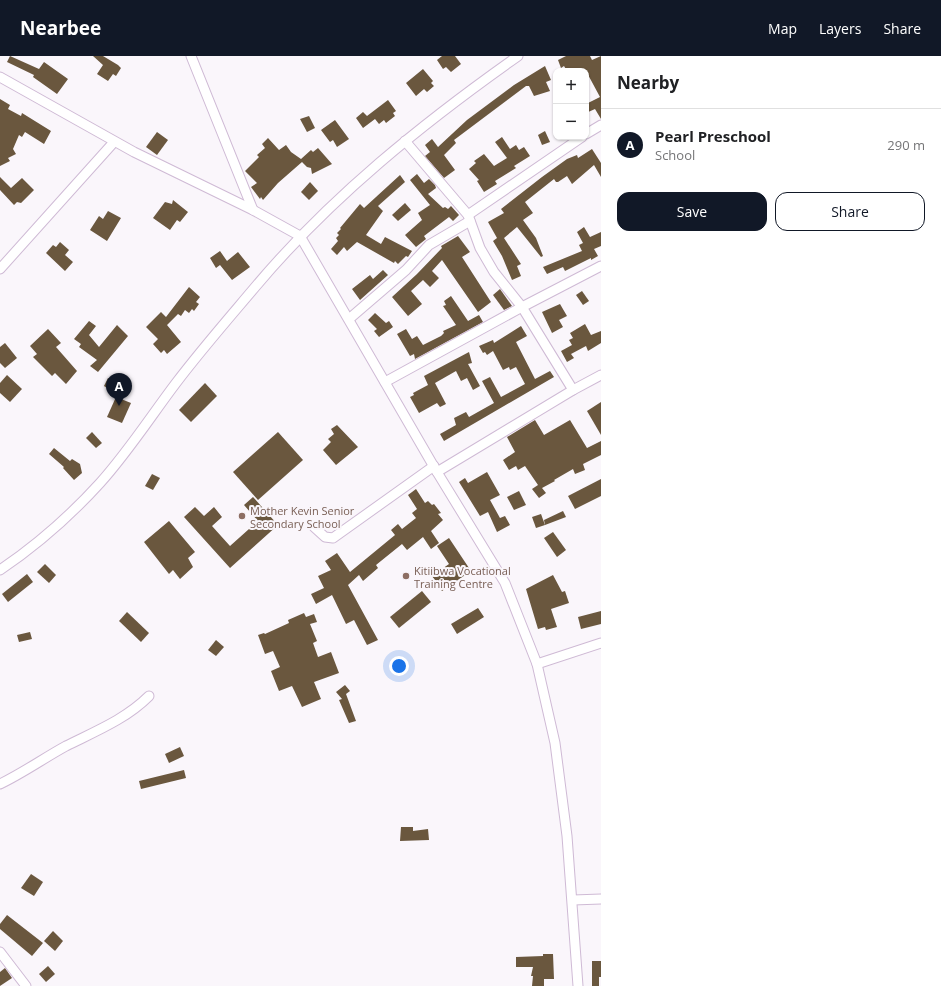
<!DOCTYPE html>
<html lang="en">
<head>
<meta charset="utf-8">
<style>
  :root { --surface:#fff; --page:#f2f2f2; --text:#202124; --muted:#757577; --line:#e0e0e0; --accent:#111827 }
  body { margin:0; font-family:"Open Sans",sans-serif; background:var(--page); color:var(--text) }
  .controls { position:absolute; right:12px; top:12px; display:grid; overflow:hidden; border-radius:8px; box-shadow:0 1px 3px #0004 }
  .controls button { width:36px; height:36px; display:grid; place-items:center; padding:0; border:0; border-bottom:1px solid var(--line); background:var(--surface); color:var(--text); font:20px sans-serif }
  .you { position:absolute; left:399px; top:610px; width:14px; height:14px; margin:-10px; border:3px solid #fff; border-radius:50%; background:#1a73e8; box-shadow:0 0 0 6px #1a73e833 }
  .badge { display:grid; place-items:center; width:26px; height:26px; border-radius:50%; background:var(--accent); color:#fff; font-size:13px; font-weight:700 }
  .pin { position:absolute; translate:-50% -33px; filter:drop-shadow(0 1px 2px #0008) }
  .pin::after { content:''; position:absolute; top:21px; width:14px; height:12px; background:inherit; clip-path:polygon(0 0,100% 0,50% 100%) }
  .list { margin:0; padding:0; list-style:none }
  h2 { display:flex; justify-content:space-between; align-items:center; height:52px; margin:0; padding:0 16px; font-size:17px }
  h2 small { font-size:13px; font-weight:400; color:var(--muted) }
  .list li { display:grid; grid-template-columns:26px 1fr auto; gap:12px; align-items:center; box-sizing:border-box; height:72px; padding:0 16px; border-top:1px solid var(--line) }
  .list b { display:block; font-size:15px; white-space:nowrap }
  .list p { margin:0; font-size:13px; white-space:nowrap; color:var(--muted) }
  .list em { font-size:13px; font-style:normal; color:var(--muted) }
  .actions { display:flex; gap:8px; padding:12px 16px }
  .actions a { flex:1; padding:9px 0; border:1px solid var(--accent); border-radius:12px; text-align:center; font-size:14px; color:var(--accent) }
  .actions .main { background:var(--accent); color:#fff }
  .map { position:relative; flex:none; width:601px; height:930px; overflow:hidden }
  header { display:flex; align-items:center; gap:24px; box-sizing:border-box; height:56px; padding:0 20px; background:var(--accent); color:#fff }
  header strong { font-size:19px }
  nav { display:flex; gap:22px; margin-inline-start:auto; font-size:14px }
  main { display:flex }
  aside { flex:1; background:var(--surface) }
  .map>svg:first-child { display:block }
</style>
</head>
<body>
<header>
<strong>Nearbee</strong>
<nav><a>Map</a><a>Layers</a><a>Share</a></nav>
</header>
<main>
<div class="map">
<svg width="601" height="930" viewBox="0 0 601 930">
  <rect width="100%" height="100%" fill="#faf6fb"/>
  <g fill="#6a573e">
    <path d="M 10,0 L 39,13 L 44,6 L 68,23 L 57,38 L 33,21 L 34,19 L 7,6 Z"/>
    <path d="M 93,0 L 103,0 L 118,9 L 121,12 L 116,20 L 113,18 L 108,25 L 97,18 L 103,9 Z"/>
    <path d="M 442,0 L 455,0 L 461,8 L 451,16 L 446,11 L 443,13 L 437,4 Z"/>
    <path d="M 566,0 L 590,0 L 592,4 L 601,0 L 601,63 L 595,53 L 586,57 L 586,48 L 600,41 L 586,15 L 567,15 L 564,10 L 561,12 L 558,4 Z"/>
    <path d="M 545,10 L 551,24 L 546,26 L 550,35 L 534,40 L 529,30 L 526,30 L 454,84 L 456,87 L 444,99 L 455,114 L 444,122 L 425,100 L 430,96 L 425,89 L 432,83 L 438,91 L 467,64 L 514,29 Z"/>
    <path d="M 423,13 L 433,25 L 431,27 L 434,30 L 427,36 L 424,33 L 416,40 L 406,27 Z"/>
    <path d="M 0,43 L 10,49 L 8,53 L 21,60 L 22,57 L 51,75 L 44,88 L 25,76 L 22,81 L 19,79 L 13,93 L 16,98 L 8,102 L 10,105 L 0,110 Z"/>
    <path d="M 388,44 L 396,55 L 393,57 L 395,60 L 386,67 L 384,64 L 379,68 L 375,63 L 363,72 L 356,62 L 363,56 L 367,60 Z"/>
    <path d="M 309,60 L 315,72 L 307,76 L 300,63 Z"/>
    <path d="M 335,64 L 349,83 L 337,91 L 333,84 L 330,86 L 321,74 Z"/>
    <path d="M 545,75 L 550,86 L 542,89 L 538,79 Z"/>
    <path d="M 157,76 L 168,84 L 157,99 L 146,91 Z"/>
    <path d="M 502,81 L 510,93 L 516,89 L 519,94 L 524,91 L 530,100 L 514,110 L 516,112 L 495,125 L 497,128 L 484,136 L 477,125 L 479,124 L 469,113 L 476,107 L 474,105 L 484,98 L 494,110 L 507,102 L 495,86 Z"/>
    <path d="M 268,82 L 279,94 L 286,89 L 291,96 L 301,103 L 311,94 L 313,96 L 318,92 L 332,108 L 312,118 L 311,112 L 307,111 L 302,106 L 278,127 L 263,144 L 261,141 L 260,143 L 251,131 L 257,127 L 245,115 L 259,101 L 257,99 L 265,92 L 262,88 Z"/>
    <path d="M 592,93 L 601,107 L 601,121 L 594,109 L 572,128 L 567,120 L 558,126 L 556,126 L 554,123 L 525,146 L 533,157 L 523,164 L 536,182 L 543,200 L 541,201 L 517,171 L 504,182 L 521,208 L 517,210 L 521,220 L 512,224 L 502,200 L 493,185 L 497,182 L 488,166 L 504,157 L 501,153 L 542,121 L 567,103 L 577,99 L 578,102 Z"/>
    <path d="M 417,118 L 424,127 L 429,123 L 435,129 L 436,132 L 428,138 L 443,152 L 445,151 L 448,153 L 451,150 L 459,159 L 453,165 L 449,161 L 424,180 L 426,183 L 416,191 L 405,179 L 422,164 L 418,157 L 430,149 L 410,124 Z"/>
    <path d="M 400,119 L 405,126 L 378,150 L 383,155 L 366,179 L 381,188 L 385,181 L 412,195 L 408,201 L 406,200 L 398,208 L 395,205 L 394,207 L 357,186 L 347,195 L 344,191 L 337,199 L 331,193 L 338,185 L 336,182 L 339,179 L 337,177 L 341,173 L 340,172 L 360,148 L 364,152 Z"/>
    <path d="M 0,121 L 11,132 L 22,122 L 34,134 L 21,147 L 17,146 L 14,149 L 0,134 Z"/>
    <path d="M 310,126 L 318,135 L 309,144 L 301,136 Z"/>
    <path d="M 173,144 L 188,156 L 180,166 L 177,164 L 170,174 L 153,162 L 165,146 L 172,148 Z"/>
    <path d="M 405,147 L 411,154 L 398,165 L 392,159 Z"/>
    <path d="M 108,155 L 121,162 L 107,185 L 90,174 L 99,160 L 103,163 Z"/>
    <path d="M 584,171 L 590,181 L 601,176 L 601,190 L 594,193 L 598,200 L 591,204 L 591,202 L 565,215 L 563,211 L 547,218 L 543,211 L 582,195 L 579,189 L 583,187 L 577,176 Z"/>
    <path d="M 458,180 L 470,196 L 462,201 L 491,246 L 478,256 L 442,204 L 432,215 L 439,222 L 430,231 L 423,224 L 411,235 L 422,248 L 408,260 L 392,241 L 417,218 L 442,192 L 441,190 Z"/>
    <path d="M 60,186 L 69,194 L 65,199 L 73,206 L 65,215 L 46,197 L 53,189 L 56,191 Z"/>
    <path d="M 220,195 L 227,205 L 238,196 L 250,211 L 232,224 L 220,209 L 216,212 L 210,202 Z"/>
    <path d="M 383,214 L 388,219 L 360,244 L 352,233 L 370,219 L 373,223 Z"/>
    <path d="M 189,231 L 200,241 L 196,246 L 199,248 L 194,255 L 192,253 L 189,257 L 185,254 L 181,260 L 178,258 L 167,269 L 181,286 L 167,298 L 164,294 L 161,297 L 153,288 L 158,283 L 146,271 L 161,256 L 166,261 Z"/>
    <path d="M 500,233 L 512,250 L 504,254 L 493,239 Z"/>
    <path d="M 582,235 L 589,245 L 583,249 L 576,239 Z"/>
    <path d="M 451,240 L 468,265 L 479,259 L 483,266 L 415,303 L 414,298 L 410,300 L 397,278 L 406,273 L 412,283 L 417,280 L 423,289 L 441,280 L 444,277 L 443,275 L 456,269 L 443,250 L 446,249 L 444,245 Z"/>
    <path d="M 560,248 L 567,260 L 559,264 L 563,271 L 552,277 L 542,256 Z"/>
    <path d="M 375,257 L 386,267 L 389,265 L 393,271 L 379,281 L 374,275 L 377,273 L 368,264 Z"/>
    <path d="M 89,265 L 96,270 L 89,279 L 99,291 L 117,269 L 128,280 L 98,316 L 90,310 L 97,304 L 79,291 L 81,288 L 74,283 Z"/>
    <path d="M 585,268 L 591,279 L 601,275 L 601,287 L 588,295 L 586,290 L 571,298 L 574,302 L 567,306 L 561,295 L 572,289 L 569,284 L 573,282 L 570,277 Z"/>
    <path d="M 521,270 L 527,280 L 516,286 L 535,323 L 550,315 L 554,321 L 444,385 L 440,378 L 456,369 L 454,362 L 466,356 L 469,361 L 494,347 L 482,325 L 490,321 L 501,341 L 525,328 L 516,311 L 510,314 L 509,311 L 503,314 L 493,295 L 487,299 L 485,296 L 483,297 L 479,290 L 493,284 L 494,287 Z"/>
    <path d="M 48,273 L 61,287 L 56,291 L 77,315 L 66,328 L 55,317 L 52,320 L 33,301 L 37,298 L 30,290 Z"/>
    <path d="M 5,287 L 17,302 L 5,312 L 0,307 L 0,291 Z"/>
    <path d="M 469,296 L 472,307 L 468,308 L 480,330 L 473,334 L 467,322 L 461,325 L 456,315 L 435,327 L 446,348 L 440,351 L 437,347 L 419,357 L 410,341 L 414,339 L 413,337 L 428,329 L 424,320 Z"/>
    <path d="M 7,319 L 22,333 L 10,346 L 0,337 L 0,327 Z"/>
    <path d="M 108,322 L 116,327 L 112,335 L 104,330 Z"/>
    <path d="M 205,327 L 217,340 L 191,366 L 179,354 Z"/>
    <path d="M 116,341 L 131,347 L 122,367 L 107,361 Z"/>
    <path d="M 601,346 L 601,379 L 587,355 Z"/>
    <path d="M 535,364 L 544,379 L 570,364 L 587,392 L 601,385 L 601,399 L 583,408 L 585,414 L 575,418 L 573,413 L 554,424 L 555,425 L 542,432 L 546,437 L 539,442 L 532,433 L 538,429 L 525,410 L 518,414 L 516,410 L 509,414 L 503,404 L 515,396 L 507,381 Z"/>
    <path d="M 337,369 L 358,391 L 336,409 L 323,394 L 331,386 L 328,383 L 334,378 L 331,373 Z"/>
    <path d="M 92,376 L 102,387 L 96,392 L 86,382 Z"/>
    <path d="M 278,376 L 303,404 L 258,444 L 233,416 Z"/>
    <path d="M 54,392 L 70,405 L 72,403 L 80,408 L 82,417 L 74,424 L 63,412 L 64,411 L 49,398 Z"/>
    <path d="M 487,416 L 500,439 L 490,444 L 500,462 L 505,460 L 510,469 L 497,476 L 488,456 L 480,460 L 459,426 L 465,422 L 468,427 Z"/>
    <path d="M 152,418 L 160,422 L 153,434 L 145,430 Z"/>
    <path d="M 601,423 L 601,440 L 575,453 L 568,440 Z"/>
    <path d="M 416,433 L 425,447 L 428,445 L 432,449 L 434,448 L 441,457 L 438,458 L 443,464 L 431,475 L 439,487 L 431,493 L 423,481 L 407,494 L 402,488 L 376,509 L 378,512 L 363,525 L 359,519 L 348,529 L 378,584 L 367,589 L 354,564 L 346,568 L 332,539 L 316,548 L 311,538 L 324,532 L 318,520 L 331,514 L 325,505 L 337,497 L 350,516 L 395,479 L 391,474 L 398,468 L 402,473 L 416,462 L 412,457 L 417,453 L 408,439 Z"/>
    <path d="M 519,435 L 526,449 L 514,454 L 507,441 Z"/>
    <path d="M 253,441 L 278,469 L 230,512 L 184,461 L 195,451 L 204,460 L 214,451 L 222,461 L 212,470 L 230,490 L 258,465 L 244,449 Z"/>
    <path d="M 563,455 L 566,461 L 545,469 L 544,464 Z"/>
    <path d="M 541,458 L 545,469 L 536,472 L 532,461 Z"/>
    <path d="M 169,465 L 195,496 L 188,502 L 193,511 L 180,523 L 173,514 L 169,518 L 144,486 Z"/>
    <path d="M 553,476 L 566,494 L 557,501 L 544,482 Z"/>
    <path d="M 449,482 L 471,515 L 442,535 L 432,520 L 449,508 L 437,490 Z"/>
    <path d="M 45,508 L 56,519 L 49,527 L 37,516 Z"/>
    <path d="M 27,518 L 33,526 L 8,546 L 2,538 Z"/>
    <path d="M 553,519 L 562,536 L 565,535 L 569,547 L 551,553 L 557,571 L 546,574 L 545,571 L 538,573 L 526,533 Z"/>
    <path d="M 422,535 L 431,546 L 399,572 L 390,561 Z"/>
    <path d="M 478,552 L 484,561 L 457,578 L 451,568 Z"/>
    <path d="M 601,555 L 601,568 L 581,573 L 578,561 Z"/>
    <path d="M 127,556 L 149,577 L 141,586 L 119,565 Z"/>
    <path d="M 304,557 L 306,561 L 314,558 L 317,566 L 310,568 L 317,585 L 313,587 L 318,601 L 331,596 L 339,617 L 314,626 L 321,643 L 302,651 L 292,630 L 279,635 L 271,615 L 280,611 L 273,595 L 265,598 L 258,579 L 264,577 L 265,578 L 289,567 L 288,564 Z"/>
    <path d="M 30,576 L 32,583 L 19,586 L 17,579 Z"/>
    <path d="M 216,584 L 224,591 L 216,600 L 208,594 Z"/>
    <path d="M 345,629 L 350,635 L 346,638 L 356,665 L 349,667 L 339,644 L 342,643 L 336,636 Z"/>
    <path d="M 180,691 L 184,700 L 169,707 L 165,698 Z"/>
    <path d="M 184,714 L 186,722 L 141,733 L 139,725 Z"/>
    <path d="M 401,771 L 413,771 L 413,775 L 428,773 L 429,784 L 400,785 Z"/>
    <path d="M 31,818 L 43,826 L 34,840 L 21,832 Z"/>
    <path d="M 7,859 L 43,887 L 32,900 L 0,873 L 0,868 Z"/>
    <path d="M 53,875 L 63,885 L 55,895 L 44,885 Z"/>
    <path d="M 543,898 L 553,898 L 554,923 L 544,923 L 544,930 L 532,930 L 533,920 L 531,920 L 533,911 L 516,911 L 516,901 L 543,900 Z"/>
    <path d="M 592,905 L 601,905 L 601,921 L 599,921 L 599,930 L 592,930 Z"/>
    <path d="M 48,910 L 55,918 L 46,926 L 39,918 Z"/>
    <path d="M 5,912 L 12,922 L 0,930 L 0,916 Z"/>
  </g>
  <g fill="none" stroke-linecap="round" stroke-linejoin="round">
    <defs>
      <g id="minor">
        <path d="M 191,0 L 253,154"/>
        <path d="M 0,21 L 134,96 L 253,154 L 300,180 L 437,416 L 505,527 L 537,608 L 555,687 L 567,780 L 578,930"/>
        <path d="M 586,78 L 601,69"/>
        <path d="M 405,85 L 468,159 L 480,192 L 494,216 L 522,251 L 573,334"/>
        <path d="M 468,159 L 582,81"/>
        <path d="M 0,213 L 114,86"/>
        <path d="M 349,263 L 406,214 L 429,189 L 470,165"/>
        <path d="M 385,326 L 522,251 L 601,210"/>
        <path d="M 437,416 L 573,334 L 601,319"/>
        <path d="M 314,471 L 325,481 L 333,482 L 434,410"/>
        <path d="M 0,514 C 37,489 70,460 100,427 C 128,396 151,360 176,327 C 201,294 229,262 256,230 C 331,141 423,67 518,0"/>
        <path d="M 537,608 L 601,587"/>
        <path d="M 0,728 C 23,717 44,702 66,690 C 96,675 126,663 149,640"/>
        <path d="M 573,844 L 601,843"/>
        <path d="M 0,896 L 26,930"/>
      </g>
    </defs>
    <use href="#minor" stroke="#cfbad5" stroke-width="11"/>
    <use href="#minor" stroke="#fff" stroke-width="9"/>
  </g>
  <g fill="#8d6e63" stroke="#faf6fb" stroke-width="1.5">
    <circle cx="242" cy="460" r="4"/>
    <circle cx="406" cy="520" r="4"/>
  </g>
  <g text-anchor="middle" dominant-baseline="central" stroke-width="4" stroke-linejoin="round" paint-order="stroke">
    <g font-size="11" fill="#785e54" stroke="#faf6fb" text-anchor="start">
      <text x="250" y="454">Mother Kevin Senior<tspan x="250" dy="13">Secondary School</tspan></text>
      <text x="414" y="514">Kitiibwa Vocational<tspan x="414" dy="13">Training Centre</tspan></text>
    </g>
  </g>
</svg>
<div class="controls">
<button>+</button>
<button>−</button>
</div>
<div class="you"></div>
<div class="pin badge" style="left:119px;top:350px">A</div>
</div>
<aside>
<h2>Nearby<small></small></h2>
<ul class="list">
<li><span class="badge">A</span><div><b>Pearl Preschool</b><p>School</p></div><em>290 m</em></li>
</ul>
<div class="actions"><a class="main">Save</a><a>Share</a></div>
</aside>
</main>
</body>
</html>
